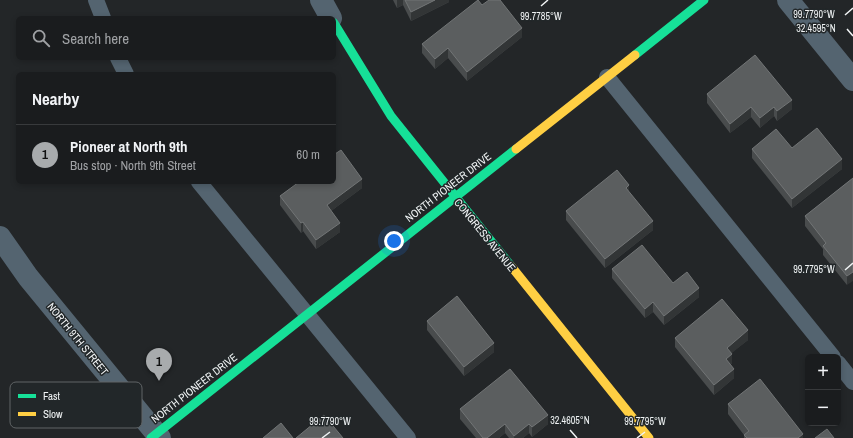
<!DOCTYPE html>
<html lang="en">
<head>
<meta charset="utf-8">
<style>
  :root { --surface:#1a1c1e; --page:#232527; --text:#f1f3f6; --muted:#9fa1a4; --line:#383a3c; --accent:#a8abad }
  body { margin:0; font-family:"Archivo Narrow",sans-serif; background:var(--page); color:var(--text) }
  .controls { position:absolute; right:12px; bottom:12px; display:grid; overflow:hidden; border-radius:6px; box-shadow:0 2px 6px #0003 }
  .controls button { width:36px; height:36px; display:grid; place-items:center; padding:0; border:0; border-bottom:1px solid var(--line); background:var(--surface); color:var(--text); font:20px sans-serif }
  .you { position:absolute; left:394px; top:241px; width:14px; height:14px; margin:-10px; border:3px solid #fff; border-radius:50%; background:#1a73e8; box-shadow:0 0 0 6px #1a73e833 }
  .badge { display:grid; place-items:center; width:26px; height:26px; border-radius:50%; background:var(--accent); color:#111; font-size:13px; font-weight:700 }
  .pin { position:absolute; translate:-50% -33px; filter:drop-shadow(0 1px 2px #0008) }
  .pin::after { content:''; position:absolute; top:21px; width:14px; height:12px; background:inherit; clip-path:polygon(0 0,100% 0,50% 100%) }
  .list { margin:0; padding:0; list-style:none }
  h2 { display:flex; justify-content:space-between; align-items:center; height:52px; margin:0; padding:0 16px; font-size:17px }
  h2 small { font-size:13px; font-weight:400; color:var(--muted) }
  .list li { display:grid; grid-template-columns:26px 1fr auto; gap:12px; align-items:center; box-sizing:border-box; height:60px; padding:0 16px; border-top:1px solid var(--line) }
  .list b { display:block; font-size:15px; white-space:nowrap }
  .list p { margin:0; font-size:13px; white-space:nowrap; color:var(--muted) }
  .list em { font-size:13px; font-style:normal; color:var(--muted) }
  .icon { flex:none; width:22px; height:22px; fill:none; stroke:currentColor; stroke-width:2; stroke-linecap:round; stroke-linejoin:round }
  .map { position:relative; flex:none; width:853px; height:438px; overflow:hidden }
  .search { position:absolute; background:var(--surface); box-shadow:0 2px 6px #0003; left:16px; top:16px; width:320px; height:44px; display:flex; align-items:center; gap:10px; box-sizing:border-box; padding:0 14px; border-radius:6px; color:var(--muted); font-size:15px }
  .panel { position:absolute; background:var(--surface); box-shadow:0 2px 6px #0003; left:16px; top:72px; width:320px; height:112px; border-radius:6px }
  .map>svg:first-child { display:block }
</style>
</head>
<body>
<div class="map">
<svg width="853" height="438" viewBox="0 0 853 438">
  <rect width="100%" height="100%" fill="#232628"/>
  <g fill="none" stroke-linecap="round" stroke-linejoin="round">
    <g stroke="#546470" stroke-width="16">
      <path d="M 96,0 L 103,18"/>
      <path d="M 118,58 L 126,74"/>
      <path d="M 607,77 L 833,357"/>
      <path d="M 199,182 L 408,438"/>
      <path d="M 838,363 L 853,382"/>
    </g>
    <g stroke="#546470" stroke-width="22">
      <path d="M 321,0 L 331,18"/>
      <path d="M 788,0 L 853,80"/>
      <path d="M 0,237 L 28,277 L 160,438"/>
    </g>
    <g stroke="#16e098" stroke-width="9">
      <path d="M 334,23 L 391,116 L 511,266"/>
      <path d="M 635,55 L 704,0"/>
      <path d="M 151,438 L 516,149"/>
    </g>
    <g stroke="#ffcf43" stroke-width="9">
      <path d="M 516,149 L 635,55"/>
      <path d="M 511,266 L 649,438"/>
    </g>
  </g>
  <g fill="#494c4d">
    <path d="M 393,0 L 449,0 L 449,2 L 411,21 L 403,5 L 397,8 Z"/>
    <path d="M 482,5 L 522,37 L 467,81 L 448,58 L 435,69 L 422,53 L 422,44 Z"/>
    <path d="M 707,94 L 792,109 L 777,121 L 774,116 L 760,128 L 751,117 L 730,133 L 707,103 Z"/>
    <path d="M 792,148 L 842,169 L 792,208 L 752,158 L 752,149 Z"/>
    <path d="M 853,178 L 847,285 L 823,255 L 823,249 L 805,226 L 805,216 Z"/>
    <path d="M 297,182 L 334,182 L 362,188 L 331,211 L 340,232 L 316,249 L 303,231 L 301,233 L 280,205 L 280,196 L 298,183 Z"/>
    <path d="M 629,192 L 653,230 L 605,268 L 566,220 L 566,211 Z"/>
    <path d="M 612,269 L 673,283 L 699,297 L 664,325 L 653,312 L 645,318 L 612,278 Z"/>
    <path d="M 427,321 L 494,352 L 464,376 L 427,330 Z"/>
    <path d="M 675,338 L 748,340 L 731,353 L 732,363 L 730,365 L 734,378 L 714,395 L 675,347 Z"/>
    <path d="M 728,404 L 803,438 L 744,438 L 744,435 L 728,414 Z"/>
    <path d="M 460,409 L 548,424 L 532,437 L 529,433 L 523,438 L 509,438 L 505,433 L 499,438 L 476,438 L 460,419 Z"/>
  </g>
  <g fill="#323536">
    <path d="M 397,0 L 403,0 L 403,5 L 397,8 Z"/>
    <path d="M 435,0 L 449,0 L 449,2 L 411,21 L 411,12 Z"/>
    <path d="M 522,28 L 522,37 L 467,81 L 467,72 Z"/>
    <path d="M 448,48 L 448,58 L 435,69 L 435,59 Z"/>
    <path d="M 792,100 L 792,109 L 777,121 L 777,111 Z"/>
    <path d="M 751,107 L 751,117 L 730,133 L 730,124 Z"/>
    <path d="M 774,107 L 774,116 L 760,128 L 760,118 Z"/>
    <path d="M 842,159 L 842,169 L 792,208 L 792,199 Z"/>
    <path d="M 362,179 L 362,188 L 327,214 L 327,205 Z"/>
    <path d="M 629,185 L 629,195 L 626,188 Z"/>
    <path d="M 653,221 L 653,230 L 605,268 L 605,259 Z"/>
    <path d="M 303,222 L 303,231 L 301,233 L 301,223 Z"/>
    <path d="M 340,223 L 340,232 L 316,249 L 316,240 Z"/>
    <path d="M 853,272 L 853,281 L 847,285 L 847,276 Z"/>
    <path d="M 699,288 L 699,297 L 664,325 L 664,316 Z"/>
    <path d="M 653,302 L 653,312 L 645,318 L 645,309 Z"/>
    <path d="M 748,330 L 748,340 L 727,357 L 727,348 Z"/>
    <path d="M 494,343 L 494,352 L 464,376 L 464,367 Z"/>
    <path d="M 732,354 L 732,363 L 726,368 L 726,359 Z"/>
    <path d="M 734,369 L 734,378 L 714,395 L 714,385 Z"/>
    <path d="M 548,415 L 548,424 L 532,437 L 532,427 Z"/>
    <path d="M 505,424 L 505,433 L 499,438 L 487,438 Z"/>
    <path d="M 529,424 L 529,433 L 523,438 L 514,438 L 514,436 Z"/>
    <path d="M 803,434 L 803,438 L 798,438 Z"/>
  </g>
  <g fill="#5b5e5f" stroke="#727576">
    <path d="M 405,0 L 435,0 L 411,12 Z"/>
    <path d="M 478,0 L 482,5 L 489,0 L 500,0 L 522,28 L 467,72 L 448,48 L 435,59 L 422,44 Z"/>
    <path d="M 755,55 L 792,100 L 777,111 L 774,107 L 760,118 L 751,107 L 730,124 L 707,94 Z"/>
    <path d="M 817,128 L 842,159 L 792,199 L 752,149 L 776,129 L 792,148 Z"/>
    <path d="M 341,150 L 362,179 L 327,205 L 340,223 L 316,240 L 303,222 L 301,223 L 280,196 L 299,182 L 334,182 L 334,152 L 335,154 Z"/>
    <path d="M 617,170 L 629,185 L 626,188 L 653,221 L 605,259 L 566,211 Z"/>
    <path d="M 853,178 L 853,272 L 847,276 L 823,246 L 826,243 L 805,216 Z"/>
    <path d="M 642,245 L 673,283 L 687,272 L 699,288 L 664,316 L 653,302 L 645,309 L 612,269 Z"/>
    <path d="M 457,296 L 494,343 L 464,367 L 427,321 Z"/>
    <path d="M 722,299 L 748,330 L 727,348 L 732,354 L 726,359 L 734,369 L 714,385 L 675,338 Z"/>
    <path d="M 510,369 L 548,415 L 532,427 L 529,424 L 514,436 L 505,424 L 487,438 L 483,438 L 460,409 Z"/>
    <path d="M 760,379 L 803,434 L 798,438 L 747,438 L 744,435 L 749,431 L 728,404 Z"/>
    <path d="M 324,415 L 343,438 L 296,438 Z"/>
    <path d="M 281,423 L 293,438 L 263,438 Z"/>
    <path d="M 827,429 L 834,438 L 815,438 Z"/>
  </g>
  <path fill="none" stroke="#f0f3f4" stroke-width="1.5" d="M 541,6 L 548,0M 845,15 L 853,8M 847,29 L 853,36M 845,270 L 853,263M 570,430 L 577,438M 322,438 L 330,432M 637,438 L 645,432"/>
  <g text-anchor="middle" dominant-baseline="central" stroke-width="3" stroke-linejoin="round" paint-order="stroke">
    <g font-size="11" fill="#f0f3f4" stroke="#222729">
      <text transform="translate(448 187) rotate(-38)">NORTH PIONEER DRIVE</text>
      <text transform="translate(485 235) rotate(51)">CONGRESS AVENUE</text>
      <text transform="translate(78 339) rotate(51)">NORTH 9TH STREET</text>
      <text transform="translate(194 388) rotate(-38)">NORTH PIONEER DRIVE</text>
    </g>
  </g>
  <rect x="10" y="382" width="132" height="46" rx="6" fill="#222729" stroke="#606466" stroke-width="1"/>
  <rect x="18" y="394" width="18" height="4" fill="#16e098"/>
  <rect x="18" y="412" width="18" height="4" fill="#ffcf43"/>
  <g font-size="11" fill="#f0f3f4">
    <text x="43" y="400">Fast</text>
    <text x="43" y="418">Slow</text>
  </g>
  <g font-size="10" text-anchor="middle" fill="#f0f3f4" stroke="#222729" stroke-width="3" stroke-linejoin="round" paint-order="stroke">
    <text x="814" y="18">99.7790°W</text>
    <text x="541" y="20">99.7785°W</text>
    <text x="816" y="32">32.4595°N</text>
    <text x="814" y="273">99.7795°W</text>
    <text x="570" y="424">32.4605°N</text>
    <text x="330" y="425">99.7790°W</text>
    <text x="645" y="425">99.7795°W</text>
  </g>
</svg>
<div class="controls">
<button>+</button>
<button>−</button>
</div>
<div class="you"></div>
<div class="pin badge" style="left:159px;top:381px">1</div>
<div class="search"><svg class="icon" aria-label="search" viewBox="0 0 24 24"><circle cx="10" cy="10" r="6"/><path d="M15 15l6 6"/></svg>Search here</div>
<section class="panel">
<h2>Nearby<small></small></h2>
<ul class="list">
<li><span class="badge">1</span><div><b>Pioneer at North 9th</b><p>Bus stop · North 9th Street</p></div><em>60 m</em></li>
</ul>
</section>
</div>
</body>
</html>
